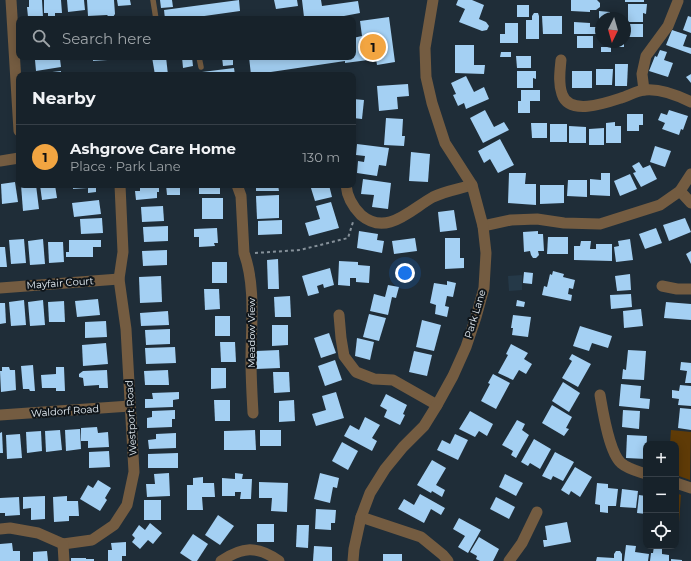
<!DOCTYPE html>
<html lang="en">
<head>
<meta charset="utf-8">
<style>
  :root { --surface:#17222a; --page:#202a32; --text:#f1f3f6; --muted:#9ea4a8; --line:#363f47; --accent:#f2a541 }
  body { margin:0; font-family:Montserrat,sans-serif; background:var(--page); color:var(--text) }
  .controls { position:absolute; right:12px; bottom:12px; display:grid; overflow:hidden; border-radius:8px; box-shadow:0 2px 10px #0003 }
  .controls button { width:36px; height:36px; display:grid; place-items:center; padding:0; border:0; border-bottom:1px solid var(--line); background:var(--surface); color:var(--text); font:20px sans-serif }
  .compass { position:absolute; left:595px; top:12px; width:36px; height:36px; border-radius:50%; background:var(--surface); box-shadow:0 2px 10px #0003; rotate:185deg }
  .you { position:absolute; left:405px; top:273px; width:14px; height:14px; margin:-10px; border:3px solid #fff; border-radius:50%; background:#1a73e8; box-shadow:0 0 0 6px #1a73e833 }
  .badge { display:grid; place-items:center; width:26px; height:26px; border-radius:50%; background:var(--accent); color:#111; font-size:13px; font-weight:700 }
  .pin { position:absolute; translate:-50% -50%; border:2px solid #fff; box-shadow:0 1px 4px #0006 }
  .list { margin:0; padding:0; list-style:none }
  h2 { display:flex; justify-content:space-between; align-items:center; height:52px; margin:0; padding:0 16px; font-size:17px }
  h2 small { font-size:13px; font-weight:400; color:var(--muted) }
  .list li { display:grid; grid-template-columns:26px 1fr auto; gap:12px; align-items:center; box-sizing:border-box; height:64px; padding:0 16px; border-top:1px solid var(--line) }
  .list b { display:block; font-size:15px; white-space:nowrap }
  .list p { margin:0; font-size:13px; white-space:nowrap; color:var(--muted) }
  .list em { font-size:13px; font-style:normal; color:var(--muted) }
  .icon { flex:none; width:22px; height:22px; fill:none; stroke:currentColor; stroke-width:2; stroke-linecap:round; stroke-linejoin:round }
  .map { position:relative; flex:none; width:691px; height:561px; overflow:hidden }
  .search { position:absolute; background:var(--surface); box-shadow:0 2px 10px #0003; left:16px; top:16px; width:340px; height:44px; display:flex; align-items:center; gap:10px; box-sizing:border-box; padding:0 14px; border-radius:8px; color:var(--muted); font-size:15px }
  .panel { position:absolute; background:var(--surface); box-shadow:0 2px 10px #0003; left:16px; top:72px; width:340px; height:116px; border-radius:8px }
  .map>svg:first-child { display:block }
</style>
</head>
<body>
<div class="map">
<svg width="691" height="561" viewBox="0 0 691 561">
  <rect width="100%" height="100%" fill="#1f2d38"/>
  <path fill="#253948" d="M 522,275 L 522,290 L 509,291 L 508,276 Z"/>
  <g fill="#5f3b07">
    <path d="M 671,430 L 691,432 L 690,480 L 676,475 L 676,444 L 670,444 Z"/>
    <path d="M 676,493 L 681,495 L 678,536 L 676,536 Z"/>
  </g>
  <g fill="#a4d0f3">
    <path d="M 29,0 L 42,0 L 43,17 L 38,17 L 38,19 L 31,19 L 30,17 L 28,17 L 27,7 L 29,7 Z"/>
    <path d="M 44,0 L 61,0 L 62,13 L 55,13 L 55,19 L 48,19 L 48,13 L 44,13 Z"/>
    <path d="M 67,0 L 84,0 L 85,10 L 68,12 Z"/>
    <path d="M 87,0 L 114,0 L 115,14 L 113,17 L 109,17 L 107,15 L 88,16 Z"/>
    <path d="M 117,0 L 130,0 L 131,5 L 118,6 Z"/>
    <path d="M 160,0 L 172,0 L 173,7 L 161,8 Z"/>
    <path d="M 239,0 L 240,11 L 183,19 L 165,19 L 164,10 Z"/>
    <path d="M 274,0 L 297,0 L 298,6 L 276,9 Z"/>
    <path d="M 302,0 L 321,0 L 322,6 L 358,1 L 360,13 L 328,19 L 300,19 L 300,17 L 304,17 Z"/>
    <path d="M 458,0 L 472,0 L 484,5 L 479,19 L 486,22 L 489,26 L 487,30 L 482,31 L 459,22 L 465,9 L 456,5 Z"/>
    <path d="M 571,0 L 597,0 L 600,3 L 600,7 L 596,10 L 590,10 L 590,12 L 571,11 Z"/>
    <rect x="625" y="0" width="19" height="2"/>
    <path d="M 628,4 L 647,4 L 646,14 L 643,13 L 643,22 L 628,22 Z"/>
    <rect x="517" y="5" width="12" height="12"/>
    <path d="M 599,11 L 610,12 L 610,18 L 601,18 L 601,23 L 599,23 Z"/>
    <path d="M 534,13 L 538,13 L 539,16 L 539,39 L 526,39 L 526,20 L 532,20 L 532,16 Z"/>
    <path d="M 542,16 L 562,16 L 562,34 L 543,34 Z"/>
    <path d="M 688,16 L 691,17 L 691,33 L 683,30 Z"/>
    <path d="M 389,17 L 395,62 L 377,65 L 376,59 L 345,63 L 345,61 L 251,75 L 249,57 L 353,57 L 353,38 L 362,36 L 360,21 Z"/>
    <path d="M 574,22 L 590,23 L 590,27 L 598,27 L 597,34 L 574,34 Z"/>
    <path d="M 505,23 L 518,23 L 518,43 L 500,43 L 500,34 L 505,34 Z"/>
    <rect x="625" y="24" width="18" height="13"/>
    <path d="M 672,30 L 687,35 L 683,46 L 691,48 L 691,54 L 666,45 Z"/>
    <rect x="577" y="36" width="16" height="12"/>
    <rect x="613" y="42" width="11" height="5"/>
    <path d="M 455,45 L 474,45 L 474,65 L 485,65 L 484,74 L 455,73 Z"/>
    <rect x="601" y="47" width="10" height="5"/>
    <path d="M 660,50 L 667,52 L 664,60 L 673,63 L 668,77 L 649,71 L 655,56 L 657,57 Z"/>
    <path d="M 501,52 L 511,52 L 511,57 L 500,57 Z"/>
    <path d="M 516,56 L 531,56 L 531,68 L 517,68 Z"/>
    <path d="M 43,57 L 66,57 L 66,58 L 60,59 L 61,67 L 36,71 L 35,60 L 43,59 Z"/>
    <path d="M 93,57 L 122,57 L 122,59 L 93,61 Z"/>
    <path d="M 152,57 L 166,57 L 168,75 L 155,75 Z"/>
    <path d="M 182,57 L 192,57 L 193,66 L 183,68 Z"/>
    <path d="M 222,57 L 233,57 L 233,65 L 223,66 Z"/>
    <path d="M 615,64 L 628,64 L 627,86 L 615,86 Z"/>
    <path d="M 234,68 L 235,75 L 194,75 L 194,73 Z"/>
    <path d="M 596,69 L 613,69 L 612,85 L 596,85 Z"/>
    <path d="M 61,71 L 61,75 L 35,75 L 35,74 Z"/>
    <path d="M 517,71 L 536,71 L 536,79 L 533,78 L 533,88 L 517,88 Z"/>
    <rect x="572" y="71" width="20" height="17"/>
    <path d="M 691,74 L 691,83 L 686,77 Z"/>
    <path d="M 466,76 L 474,92 L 484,87 L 489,99 L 466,109 L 464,103 L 458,106 L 453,95 L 456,94 L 451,83 Z"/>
    <path d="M 408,84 L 409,96 L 397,97 L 398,109 L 379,111 L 377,86 Z"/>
    <path d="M 521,90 L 540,90 L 540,101 L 530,101 L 530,113 L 518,113 L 518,101 L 521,101 Z"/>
    <path d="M 353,99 L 364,100 L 362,119 L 353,118 Z"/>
    <path d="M 485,110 L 494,127 L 504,122 L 509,130 L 483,143 L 470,118 Z"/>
    <path d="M 669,110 L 688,116 L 683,130 L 681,129 L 679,135 L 662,129 L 665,123 L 658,120 L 661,113 L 667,115 Z"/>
    <path d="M 627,114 L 643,114 L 643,125 L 639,125 L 639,131 L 627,131 Z"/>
    <path d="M 386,118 L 403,119 L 402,136 L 405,136 L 404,146 L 384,145 Z"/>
    <path d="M 615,122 L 615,126 L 621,126 L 621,143 L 606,143 L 606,123 Z"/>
    <path d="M 531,123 L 547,123 L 547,138 L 532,138 Z"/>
    <rect x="550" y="124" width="17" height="18"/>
    <path d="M 569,126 L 586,127 L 586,143 L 569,143 Z"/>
    <path d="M 604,128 L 604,145 L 589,145 L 589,129 Z"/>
    <path d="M 500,139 L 514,165 L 498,173 L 490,159 L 484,163 L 478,151 Z"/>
    <path d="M 357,144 L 389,148 L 386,166 L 379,165 L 377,176 L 357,173 L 358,161 L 364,162 L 365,156 L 356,155 Z"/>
    <path d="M 655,146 L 671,151 L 665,167 L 650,162 Z"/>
    <path d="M 411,152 L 430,154 L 428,182 L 409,181 Z"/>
    <path d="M 639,162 L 643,168 L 650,165 L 657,179 L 641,187 L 633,173 L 636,172 L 632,166 Z"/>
    <path d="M 509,173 L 526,173 L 525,184 L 536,184 L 536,205 L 508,203 Z"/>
    <path d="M 601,173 L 610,173 L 610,196 L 590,195 L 590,179 L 601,180 Z"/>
    <path d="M 630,174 L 637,189 L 620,196 L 614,181 Z"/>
    <path d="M 363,179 L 391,183 L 388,209 L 372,207 L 374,195 L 361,194 Z"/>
    <path d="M 568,180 L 587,180 L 587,197 L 567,196 Z"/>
    <path d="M 15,182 L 18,202 L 2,204 L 1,184 Z"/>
    <path d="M 21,185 L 36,185 L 39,209 L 23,211 Z"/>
    <path d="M 40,185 L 55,185 L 57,198 L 42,200 Z"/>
    <path d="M 73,185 L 96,185 L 96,192 L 88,193 L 88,188 L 73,189 Z"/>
    <path d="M 140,185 L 159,185 L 159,192 L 157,192 L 157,198 L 136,200 L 135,191 L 140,191 Z"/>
    <path d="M 166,185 L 180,185 L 180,195 L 167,195 Z"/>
    <rect x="199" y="185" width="21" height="9"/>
    <path d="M 256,185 L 278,185 L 279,191 L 256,191 Z"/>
    <path d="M 310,185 L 329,185 L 332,197 L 315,201 Z"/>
    <path d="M 540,185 L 564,185 L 564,203 L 540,204 Z"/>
    <path d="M 279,195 L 279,218 L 257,219 L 256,196 Z"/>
    <rect x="202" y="198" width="21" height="21"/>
    <path d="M 99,200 L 101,214 L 74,217 L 72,203 Z"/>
    <path d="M 331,202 L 339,228 L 309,236 L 305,223 L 320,219 L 316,206 Z"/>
    <path d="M 163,206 L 164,221 L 142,222 L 141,207 Z"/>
    <path d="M 454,210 L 457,230 L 440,232 L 438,212 Z"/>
    <path d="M 102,218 L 103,233 L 81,234 L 80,219 Z"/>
    <path d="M 685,218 L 691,232 L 669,241 L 663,225 Z"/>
    <path d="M 282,220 L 282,234 L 258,235 L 258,221 Z"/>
    <path d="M 168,226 L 168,241 L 144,242 L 143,227 Z"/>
    <path d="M 217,228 L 218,243 L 214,243 L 215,246 L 199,247 L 199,237 L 194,237 L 194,229 Z"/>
    <path d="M 656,228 L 662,243 L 645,249 L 639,234 Z"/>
    <path d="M 359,231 L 378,234 L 377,240 L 384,241 L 382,253 L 357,248 Z"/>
    <path d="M 538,231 L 538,234 L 543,234 L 544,251 L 538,251 L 539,255 L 536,258 L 533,258 L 531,255 L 530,251 L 524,252 L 523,232 Z"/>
    <path d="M 548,237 L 568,237 L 568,254 L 547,254 Z"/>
    <path d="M 415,238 L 417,251 L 394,254 L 392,241 Z"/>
    <path d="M 445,238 L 460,238 L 460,258 L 464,258 L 464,268 L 445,269 Z"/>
    <path d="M 24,239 L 26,263 L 11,264 L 9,240 Z"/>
    <path d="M 43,239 L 45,264 L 30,265 L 28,241 Z"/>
    <path d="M 630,239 L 633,260 L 616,262 L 614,247 L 619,246 L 618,241 Z"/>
    <path d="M 69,240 L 101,240 L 101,247 L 93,247 L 93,257 L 66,257 L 66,252 L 69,252 Z"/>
    <path d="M 581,241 L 591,241 L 590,249 L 596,249 L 596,244 L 612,244 L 612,261 L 574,260 L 574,246 L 580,246 Z"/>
    <path d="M 48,242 L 63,242 L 64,262 L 49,263 Z"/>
    <path d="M 0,247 L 5,247 L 7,267 L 0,267 Z"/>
    <path d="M 167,250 L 167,265 L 143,266 L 142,251 Z"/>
    <path d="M 691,251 L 691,264 L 686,254 Z"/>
    <path d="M 278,259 L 279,289 L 268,289 L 267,260 Z"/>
    <path d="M 339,261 L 358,262 L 358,265 L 370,266 L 369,283 L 356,282 L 356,278 L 350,278 L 350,286 L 338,285 Z"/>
    <rect x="212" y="262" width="15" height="21"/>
    <path d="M 330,268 L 334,285 L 324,288 L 323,284 L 317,286 L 319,293 L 308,296 L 302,276 Z"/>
    <path d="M 553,271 L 564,274 L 563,277 L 575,280 L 573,289 L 569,288 L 568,294 L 572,295 L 571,301 L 542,295 L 544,286 L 547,287 L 550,274 L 552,275 Z"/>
    <path d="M 524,272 L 533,273 L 532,284 L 523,283 Z"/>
    <path d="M 630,274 L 631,290 L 617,291 L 615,276 Z"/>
    <path d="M 161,276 L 162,302 L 140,303 L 139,277 Z"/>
    <path d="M 447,281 L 456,283 L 453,297 L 447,296 L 445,306 L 449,307 L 447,317 L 435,314 L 436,305 L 430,303 L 434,283 L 447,285 Z"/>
    <path d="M 388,285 L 399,287 L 396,298 L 392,297 L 388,315 L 370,311 L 374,294 L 385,297 Z"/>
    <path d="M 204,289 L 219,289 L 220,309 L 205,310 Z"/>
    <path d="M 631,294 L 632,307 L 611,309 L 610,295 Z"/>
    <path d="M 290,296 L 291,317 L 275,317 L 274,297 Z"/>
    <path d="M 98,299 L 100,315 L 77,317 L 75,301 Z"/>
    <path d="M 24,300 L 26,325 L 11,326 L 9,302 Z"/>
    <path d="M 43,300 L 45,325 L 30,326 L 28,302 Z"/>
    <path d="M 517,300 L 525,302 L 524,307 L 516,306 Z"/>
    <path d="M 64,301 L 65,322 L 49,322 L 48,302 Z"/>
    <path d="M 666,302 L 691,304 L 691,320 L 664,318 Z"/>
    <path d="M 0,303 L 5,303 L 6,323 L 0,324 Z"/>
    <path d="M 641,309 L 643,326 L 624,328 L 623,311 Z"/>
    <path d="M 168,311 L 169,325 L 141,326 L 140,313 Z"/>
    <path d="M 369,314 L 386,318 L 379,341 L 363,337 Z"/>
    <path d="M 513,315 L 531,317 L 528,337 L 512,335 L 513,328 L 511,328 Z"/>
    <rect x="215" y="316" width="15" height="20"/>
    <path d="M 422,320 L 441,325 L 434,351 L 416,347 Z"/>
    <path d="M 106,321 L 107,337 L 85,338 L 85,322 Z"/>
    <path d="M 272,325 L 288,325 L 288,345 L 272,346 Z"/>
    <path d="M 580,326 L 612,336 L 608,348 L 592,343 L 589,351 L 573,346 Z"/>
    <path d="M 170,329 L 170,344 L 146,345 L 145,330 Z"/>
    <path d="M 329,333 L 336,353 L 321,358 L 314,338 Z"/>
    <path d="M 357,338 L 374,342 L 370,360 L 355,356 Z"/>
    <path d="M 220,342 L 235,342 L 236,362 L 221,362 Z"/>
    <path d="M 106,343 L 108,364 L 83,366 L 82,345 Z"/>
    <path d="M 511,344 L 528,353 L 524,359 L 532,364 L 526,374 L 519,370 L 513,380 L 498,373 L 508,355 L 506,354 Z"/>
    <path d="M 175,347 L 176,363 L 146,364 L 145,348 Z"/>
    <path d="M 279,350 L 280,368 L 256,369 L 256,351 Z"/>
    <path d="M 628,350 L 646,351 L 644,380 L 622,379 L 623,369 L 626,370 Z"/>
    <path d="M 414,351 L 432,355 L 427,376 L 409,372 Z"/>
    <path d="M 572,354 L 591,364 L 578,387 L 562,378 L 572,361 L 569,359 Z"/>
    <path d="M 335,360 L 342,380 L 325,386 L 318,366 Z"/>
    <path d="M 681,362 L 691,363 L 691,383 L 685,383 L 687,371 L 680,370 Z"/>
    <path d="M 33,365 L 35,391 L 30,391 L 29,389 L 23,389 L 21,366 Z"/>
    <path d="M 2,367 L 9,367 L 10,370 L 15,370 L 16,390 L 1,392 L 0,371 L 2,371 Z"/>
    <path d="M 56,367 L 64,367 L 65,391 L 56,391 L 56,388 L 42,388 L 41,375 L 56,374 Z"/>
    <path d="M 211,368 L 226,368 L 226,388 L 211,389 Z"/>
    <path d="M 107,370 L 108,388 L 99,388 L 99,385 L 84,386 L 83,378 L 79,377 L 79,374 L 83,371 Z"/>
    <path d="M 168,370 L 169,385 L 145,385 L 144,371 Z"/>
    <path d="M 273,372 L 289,372 L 290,392 L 274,393 Z"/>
    <path d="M 493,374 L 510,383 L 496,409 L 481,401 L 490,384 L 488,383 Z"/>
    <path d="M 563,382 L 580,393 L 569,412 L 552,401 Z"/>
    <path d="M 621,384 L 641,386 L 640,398 L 650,399 L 649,409 L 619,406 Z"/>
    <path d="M 680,385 L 691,386 L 691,406 L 678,405 L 679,399 L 672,398 L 672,390 L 679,391 Z"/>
    <path d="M 179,392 L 179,399 L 173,400 L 173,407 L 145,408 L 145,399 L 153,399 L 152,393 Z"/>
    <path d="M 336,392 L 344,418 L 316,426 L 312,414 L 326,410 L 322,396 Z"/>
    <path d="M 386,394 L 407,405 L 403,414 L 405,415 L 400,425 L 384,417 L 387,410 L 380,406 Z"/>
    <path d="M 214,400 L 230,400 L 230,421 L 215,421 Z"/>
    <path d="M 294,400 L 295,421 L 279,422 L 279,401 Z"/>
    <path d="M 552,405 L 572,417 L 566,428 L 569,429 L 564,436 L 542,423 Z"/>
    <path d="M 680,408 L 691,409 L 691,430 L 678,428 Z"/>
    <path d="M 175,410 L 175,419 L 172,419 L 172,427 L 147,428 L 147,418 L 152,417 L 152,411 Z"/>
    <path d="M 623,410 L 640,411 L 639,429 L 622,427 Z"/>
    <path d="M 470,411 L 493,424 L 487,436 L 479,431 L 475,437 L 459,429 Z"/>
    <path d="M 365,417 L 380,425 L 372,438 L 377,441 L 372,451 L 344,436 L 350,425 L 359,430 Z"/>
    <path d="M 517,420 L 525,424 L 522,430 L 529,435 L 516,458 L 511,455 L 513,451 L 502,445 Z"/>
    <path d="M 97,427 L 98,433 L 108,432 L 109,447 L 88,448 L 88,441 L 81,441 L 81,428 Z"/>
    <path d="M 80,429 L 81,449 L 66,451 L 65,430 Z"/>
    <path d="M 60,430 L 62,450 L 46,452 L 45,431 Z"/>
    <path d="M 255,430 L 256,450 L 224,450 L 224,431 Z"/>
    <rect x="260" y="430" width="21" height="16"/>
    <path d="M 41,431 L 42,451 L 27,453 L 26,432 Z"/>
    <path d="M 2,432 L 3,453 L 0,453 L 0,433 Z"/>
    <path d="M 176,433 L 176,448 L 149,449 L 148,440 L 156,439 L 156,434 Z"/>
    <path d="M 20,434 L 22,458 L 7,459 L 6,435 Z"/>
    <path d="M 455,434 L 468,440 L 458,460 L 437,450 L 442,440 L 450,444 Z"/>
    <path d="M 627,435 L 647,436 L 646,459 L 626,458 Z"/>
    <path d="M 534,439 L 551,449 L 540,469 L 530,463 L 528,466 L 521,462 Z"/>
    <path d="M 342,442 L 358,451 L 348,470 L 332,461 Z"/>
    <path d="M 109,451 L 110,467 L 89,468 L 89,452 Z"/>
    <path d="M 555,452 L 574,462 L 563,481 L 553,476 L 551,480 L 542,476 Z"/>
    <path d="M 178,453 L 178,468 L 148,468 L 148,454 Z"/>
    <path d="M 432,460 L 446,468 L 436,485 L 445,490 L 442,497 L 432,491 L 431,493 L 417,485 Z"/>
    <path d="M 575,467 L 592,477 L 580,497 L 571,491 L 569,495 L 561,490 Z"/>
    <path d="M 169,473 L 170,496 L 147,497 L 146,484 L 155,484 L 154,474 Z"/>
    <path d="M 235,473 L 243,474 L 242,479 L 252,479 L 251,499 L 240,499 L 241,492 L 235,492 L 235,496 L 222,496 L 222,478 L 235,479 Z"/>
    <path d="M 320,473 L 339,478 L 337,488 L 333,487 L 330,503 L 314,499 Z"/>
    <path d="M 505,474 L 523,483 L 516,496 L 499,487 Z"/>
    <path d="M 203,477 L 203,483 L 214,483 L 215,497 L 202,497 L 203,510 L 187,510 L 187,485 L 193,485 L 193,478 Z"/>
    <path d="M 98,480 L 111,488 L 105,498 L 107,500 L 100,511 L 80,499 L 88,485 L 93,488 Z"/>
    <path d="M 259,482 L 288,483 L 287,512 L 271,511 L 272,498 L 259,498 Z"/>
    <path d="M 597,483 L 608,484 L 608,488 L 618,489 L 616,506 L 608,506 L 608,513 L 600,512 L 600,505 L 595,504 Z"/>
    <path d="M 622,489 L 638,491 L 636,508 L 620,507 Z"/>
    <path d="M 420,494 L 445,508 L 441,515 L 431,509 L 424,523 L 398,509 L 404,499 L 414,505 Z"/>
    <path d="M 639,495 L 646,496 L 646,514 L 637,513 Z"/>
    <path d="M 45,496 L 45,519 L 31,520 L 31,508 L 23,509 L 23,497 Z"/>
    <path d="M 67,496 L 67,501 L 78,501 L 79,516 L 69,516 L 69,521 L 54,522 L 53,497 Z"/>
    <path d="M 19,497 L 20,515 L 5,516 L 5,513 L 0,513 L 0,498 Z"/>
    <path d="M 496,497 L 515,507 L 509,519 L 490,509 Z"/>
    <rect x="144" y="500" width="17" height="20"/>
    <path d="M 316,509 L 336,510 L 335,523 L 331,523 L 331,530 L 315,529 Z"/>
    <path d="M 218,515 L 234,526 L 220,545 L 205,535 Z"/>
    <path d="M 459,518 L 481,530 L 468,553 L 458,547 L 465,536 L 453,529 Z"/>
    <path d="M 567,522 L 571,542 L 544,547 L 543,540 L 547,540 L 545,526 Z"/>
    <path d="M 150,523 L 162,533 L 153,544 L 148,540 L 140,549 L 132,542 L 135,538 L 132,535 L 139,525 L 145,530 Z"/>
    <rect x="257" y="524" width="17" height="18"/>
    <path d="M 297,525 L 309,525 L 308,548 L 296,547 Z"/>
    <path d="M 193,534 L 208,544 L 197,561 L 192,561 L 180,553 Z"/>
    <path d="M 479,537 L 499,549 L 493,561 L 480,561 L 476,559 L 477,556 L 470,552 Z"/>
    <path d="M 126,542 L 126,556 L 122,556 L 122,561 L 108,561 L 108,550 L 112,550 L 111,543 Z"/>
    <path d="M 12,543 L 13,551 L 20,551 L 20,561 L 0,561 L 0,544 Z"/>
    <path d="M 626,545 L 636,546 L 635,552 L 649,554 L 648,561 L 624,561 Z"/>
    <path d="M 314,546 L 332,547 L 332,561 L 313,561 Z"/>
    <path d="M 654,546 L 662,547 L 662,554 L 669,555 L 669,561 L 650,561 L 651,553 L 653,553 Z"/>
    <path d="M 47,551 L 48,561 L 33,561 L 33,552 Z"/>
    <path d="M 616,551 L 620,551 L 622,554 L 622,561 L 596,561 L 597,557 L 614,558 L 614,554 Z"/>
    <rect x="383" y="554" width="19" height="7"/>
    <path d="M 71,558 L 86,558 L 86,559 L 94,559 L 94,561 L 71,561 Z"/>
    <path d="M 671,559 L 682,560 L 682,561 L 671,561 Z"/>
  </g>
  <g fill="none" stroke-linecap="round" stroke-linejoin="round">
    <path stroke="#86919a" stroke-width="2" stroke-dasharray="3 3" stroke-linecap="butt" d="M 255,253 L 300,250 L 348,238 L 353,222"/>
    <g stroke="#745c41" stroke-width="5.5">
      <path d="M 153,0 L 156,19"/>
      <path d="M 199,57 L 201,67"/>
    </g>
    <g stroke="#745c41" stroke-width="11">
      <path d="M 11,0 L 19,131"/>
      <path d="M 561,60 C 560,71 558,83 562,94 C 569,116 606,103 621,98 C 628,96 636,91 644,90 C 660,88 677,95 691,102"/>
      <path d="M 644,90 L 642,74 L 646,56 L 668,26 L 678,1"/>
      <path d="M 0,161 L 19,158"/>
      <path d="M 237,185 L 241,196 L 244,253 C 256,286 251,326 251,360 C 251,378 252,395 253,413"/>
      <path d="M 346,185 C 347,196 353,207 361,215 C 387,237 411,209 433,197 C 445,191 459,189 472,185"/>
      <path d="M 680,191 L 691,203"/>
      <path d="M 483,226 L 511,220 L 537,219 L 564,223 L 600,224 L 660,205 L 680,191 L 691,174"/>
      <path d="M 662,286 L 677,289 L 691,289"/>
      <path d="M 0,288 L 119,279"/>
      <path d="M 339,315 L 341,338 L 344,356 L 356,372 L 374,379 L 393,380 L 437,405"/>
      <path d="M 600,395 C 603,412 609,452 621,463 C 628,469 637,471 646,474"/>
      <path d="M 0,415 L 130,406"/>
      <path d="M 676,483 L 691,488"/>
      <path d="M 361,517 L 421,537 L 443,555 L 448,561"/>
      <path d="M 0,529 L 10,528 L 38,533 L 63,544 L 92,540 L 114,525 L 127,505 L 134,472 L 126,329 L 119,279 L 123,252 L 120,185"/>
      <path d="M 63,544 L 64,561"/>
      <path d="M 221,561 C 242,547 257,545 279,561"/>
      <path d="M 353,561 L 354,549 L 361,517 L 370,493 L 385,469 L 403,447 L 424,426 L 437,405 L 453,376 L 466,347 L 476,317 L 484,288 L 486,253 L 483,226 L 472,185 L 445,143 L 432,103 L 426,77 L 425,48 L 433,0"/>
      <path d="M 509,561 L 522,543 L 537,512"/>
    </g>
  </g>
  <g text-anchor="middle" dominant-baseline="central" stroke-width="4" stroke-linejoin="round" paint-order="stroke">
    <g font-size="10" fill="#e5eef5" stroke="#0f151a">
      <text transform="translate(60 283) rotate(-4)">Mayfair Court</text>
      <text transform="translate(475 314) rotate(-73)">Park Lane</text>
      <text transform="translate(251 333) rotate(-90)">Meadow View</text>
      <text transform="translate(65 411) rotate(-4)">Waldorf Road</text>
      <text transform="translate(131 418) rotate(-93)">Westport Road</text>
    </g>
  </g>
</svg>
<div class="controls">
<button>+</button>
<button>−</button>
<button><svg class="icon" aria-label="locate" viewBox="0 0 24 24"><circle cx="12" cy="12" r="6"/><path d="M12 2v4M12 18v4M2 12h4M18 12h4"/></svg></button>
</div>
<svg class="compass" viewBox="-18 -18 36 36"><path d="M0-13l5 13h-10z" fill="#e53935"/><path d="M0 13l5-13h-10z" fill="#9ea4a8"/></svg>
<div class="you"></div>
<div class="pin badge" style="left:373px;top:47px">1</div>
<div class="search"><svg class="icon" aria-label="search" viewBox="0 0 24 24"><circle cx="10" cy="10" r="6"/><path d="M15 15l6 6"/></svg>Search here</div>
<section class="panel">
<h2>Nearby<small></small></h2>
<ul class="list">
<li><span class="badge">1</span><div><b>Ashgrove Care Home</b><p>Place · Park Lane</p></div><em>130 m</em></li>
</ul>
</section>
</div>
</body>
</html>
